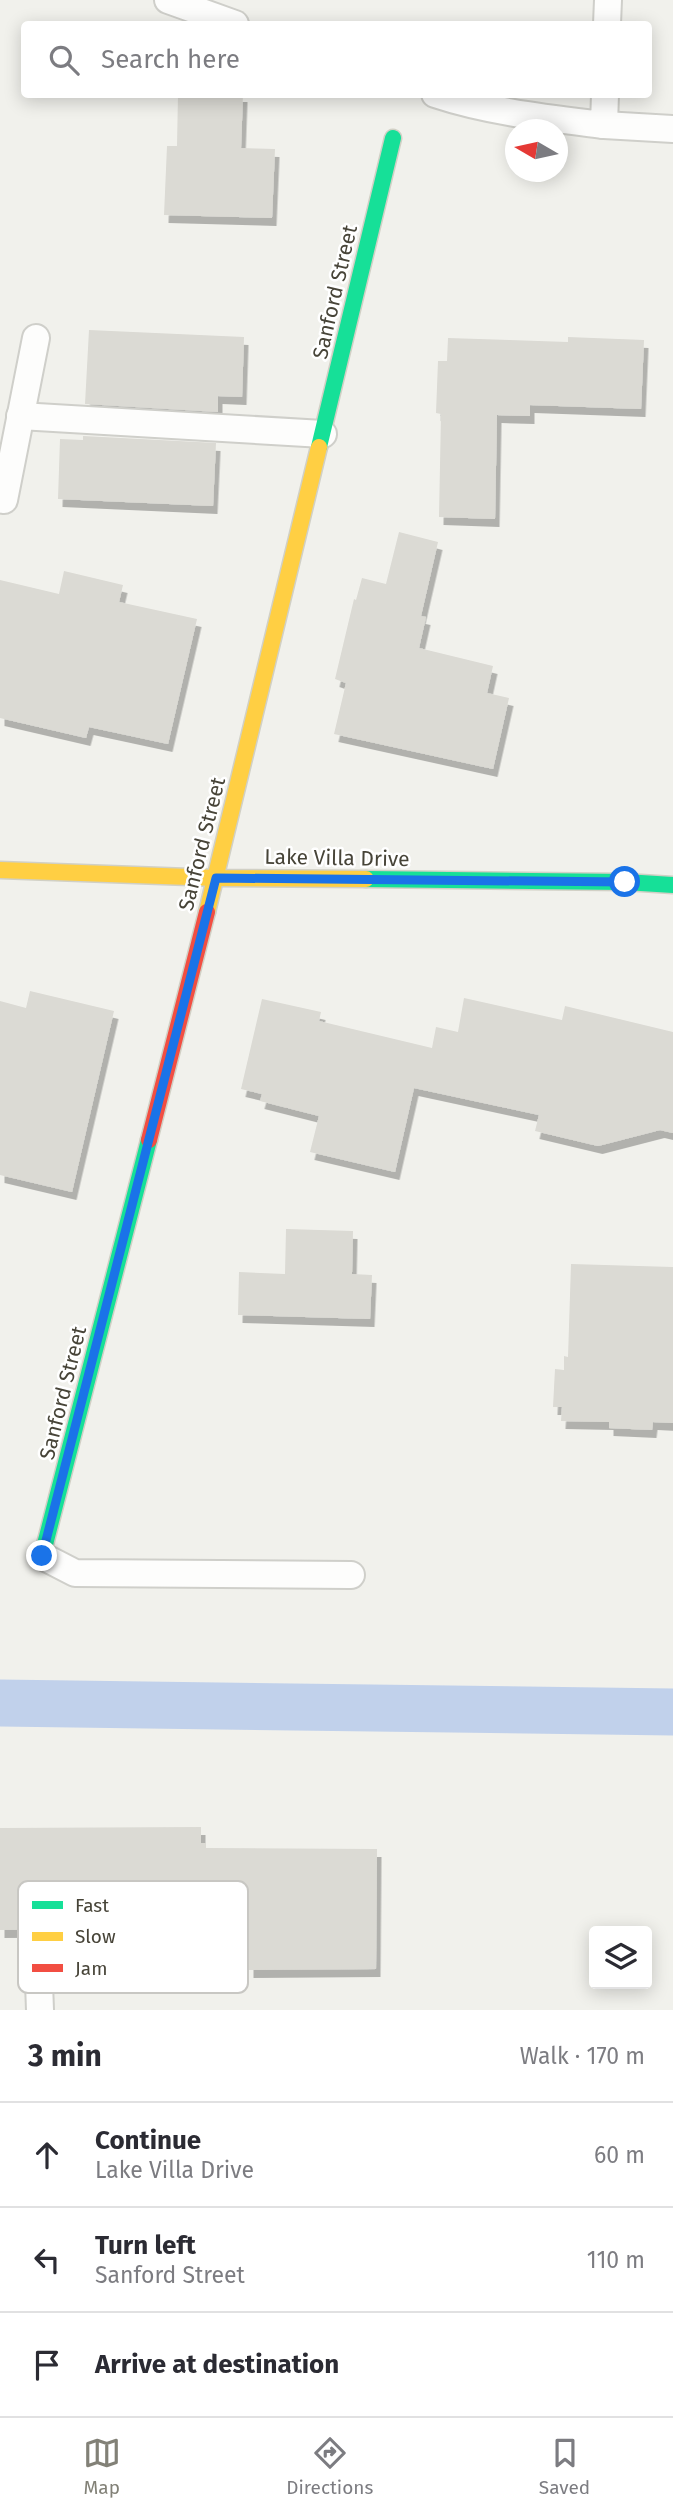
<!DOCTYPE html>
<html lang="en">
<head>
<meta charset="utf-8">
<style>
  :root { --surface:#fff; --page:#f7f7f7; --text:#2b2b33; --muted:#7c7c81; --line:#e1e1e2; --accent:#828177 }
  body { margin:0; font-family:"Fira Sans",sans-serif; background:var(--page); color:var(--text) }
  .controls { position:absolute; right:21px; bottom:21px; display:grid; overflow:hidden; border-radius:7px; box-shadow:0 4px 18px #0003 }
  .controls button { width:63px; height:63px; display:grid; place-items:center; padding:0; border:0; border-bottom:2px solid var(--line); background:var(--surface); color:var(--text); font:35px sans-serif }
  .compass { position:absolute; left:505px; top:119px; width:63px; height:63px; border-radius:50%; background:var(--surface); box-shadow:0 4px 18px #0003; rotate:279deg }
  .stop { position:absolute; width:21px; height:21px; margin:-16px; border:5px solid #1a73e8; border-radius:50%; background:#fff }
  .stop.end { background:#1a73e8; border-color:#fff; box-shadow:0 2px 7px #0008 }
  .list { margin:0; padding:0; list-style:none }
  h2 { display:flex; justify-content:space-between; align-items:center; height:91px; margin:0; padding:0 28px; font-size:30px }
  h2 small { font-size:23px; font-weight:400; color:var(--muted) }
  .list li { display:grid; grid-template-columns:46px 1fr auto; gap:21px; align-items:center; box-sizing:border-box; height:105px; padding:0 28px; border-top:2px solid var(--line) }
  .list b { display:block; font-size:26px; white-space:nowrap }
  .list p { margin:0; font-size:23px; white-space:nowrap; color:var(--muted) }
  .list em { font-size:23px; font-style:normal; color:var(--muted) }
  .icon { flex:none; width:38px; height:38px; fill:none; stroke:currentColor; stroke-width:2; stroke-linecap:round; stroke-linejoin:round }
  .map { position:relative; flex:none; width:673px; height:2010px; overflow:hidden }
  .search { position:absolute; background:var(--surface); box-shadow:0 4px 18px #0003; left:21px; right:21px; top:21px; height:77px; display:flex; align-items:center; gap:18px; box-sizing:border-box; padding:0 24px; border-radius:7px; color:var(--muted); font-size:26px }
  .sheet { height:406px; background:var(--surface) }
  nav { display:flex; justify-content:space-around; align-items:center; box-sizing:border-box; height:98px; border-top:2px solid var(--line); background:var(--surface); font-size:19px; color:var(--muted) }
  nav a { display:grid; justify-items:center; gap:4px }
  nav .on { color:var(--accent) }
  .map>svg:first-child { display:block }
</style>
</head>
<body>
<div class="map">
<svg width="673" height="2010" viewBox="0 0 673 2010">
  <defs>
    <filter id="shadow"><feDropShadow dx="4.5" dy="8" stdDeviation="0" flood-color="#0004"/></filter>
  </defs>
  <rect width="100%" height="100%" fill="#f1f1ec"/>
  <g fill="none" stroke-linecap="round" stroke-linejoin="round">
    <path stroke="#c1d1eb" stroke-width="47" d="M 0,1703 L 673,1712"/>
  </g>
  <g fill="#dbdad4" filter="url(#shadow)">
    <path d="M 178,94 L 243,94 L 241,148 L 275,149 L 272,218 L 164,215 L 167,146 L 177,146 Z"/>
    <path d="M 89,330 L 244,337 L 242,397 L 218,396 L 218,412 L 85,404 Z"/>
    <path d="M 568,337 L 644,340 L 641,409 L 530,405 L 530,416 L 497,415 L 495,519 L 439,517 L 441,414 L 436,413 L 438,361 L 447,361 L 448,338 L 568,342 Z"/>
    <path d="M 83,436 L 216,443 L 213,506 L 58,499 L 60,439 L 83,440 Z"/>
    <path d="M 399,532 L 438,542 L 421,616 L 426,617 L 419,648 L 493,666 L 487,693 L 509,698 L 493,769 L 334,734 L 346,683 L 335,679 L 354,599 L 356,600 L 362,578 L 386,584 Z"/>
    <path d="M 64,571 L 123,585 L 119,602 L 197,619 L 168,744 L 89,727 L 86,738 L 0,718 L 0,580 L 59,594 Z"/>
    <path d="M 30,991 L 114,1011 L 72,1192 L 0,1175 L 0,1001 L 26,1008 Z"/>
    <path d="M 464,998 L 562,1020 L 565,1006 L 673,1032 L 673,1133 L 660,1130 L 598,1146 L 535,1131 L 539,1115 L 414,1088 L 395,1172 L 310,1152 L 319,1116 L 260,1101 L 262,1094 L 241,1089 L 262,999 L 321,1012 L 319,1021 L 432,1048 L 436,1027 L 458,1032 Z"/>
    <path d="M 286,1229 L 353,1231 L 352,1274 L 372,1275 L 370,1319 L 238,1315 L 239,1272 L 285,1274 Z"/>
    <path d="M 571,1264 L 673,1267 L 673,1423 L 653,1422 L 652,1430 L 609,1428 L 609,1422 L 561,1421 L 562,1407 L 553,1407 L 555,1369 L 564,1370 L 564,1356 L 568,1357 Z"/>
    <path d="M 201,1827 L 201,1843 L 206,1843 L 206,1848 L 377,1849 L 376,1969 L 249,1970 L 249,1928 L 0,1930 L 0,1828 Z"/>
  </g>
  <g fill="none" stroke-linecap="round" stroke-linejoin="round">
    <defs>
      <g id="lane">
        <path d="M 168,0 L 235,24"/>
        <path d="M 607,24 L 608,0"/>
        <path d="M 435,94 C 489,112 547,118 604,125 L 605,94"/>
        <path d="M 604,125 L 673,129"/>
        <path d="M 20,416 L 323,434"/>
        <path d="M 4,500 L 36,338"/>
        <path d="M 42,1556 L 75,1573 L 351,1575"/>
        <path d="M 39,1983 L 40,2010"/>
      </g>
      <g id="fast">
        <path d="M 319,447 L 393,138"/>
        <path d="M 366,879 L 625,882 L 673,885"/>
        <path d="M 42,1556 L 149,1140"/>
      </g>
      <g id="slow">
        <path d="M 0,870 L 216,878 L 366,879"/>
        <path d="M 207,912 L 319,447"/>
      </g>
      <path id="jam" d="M 149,1140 L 207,912"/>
    </defs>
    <use href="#lane" stroke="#cfcfca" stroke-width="30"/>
    <use href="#fast" stroke="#d1d0c5" stroke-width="19"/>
    <use href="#slow" stroke="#d1d0c5" stroke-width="19"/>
    <use href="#jam" stroke="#d1d0c5" stroke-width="19"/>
    <use href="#lane" stroke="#fdfdfc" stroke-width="26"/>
    <use href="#fast" stroke="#16e098" stroke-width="16"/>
    <use href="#slow" stroke="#ffcf43" stroke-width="16"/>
    <use href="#jam" stroke="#f24e42" stroke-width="16"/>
  </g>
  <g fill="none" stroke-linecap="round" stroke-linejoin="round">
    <path stroke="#1a73e8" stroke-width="9" d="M 42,1556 L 216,878 L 625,882"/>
  </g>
  <g text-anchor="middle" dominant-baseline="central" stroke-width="5" stroke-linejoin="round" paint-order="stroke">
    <g font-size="21" fill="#474438" stroke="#fff">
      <text transform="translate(335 292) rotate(-77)">Sanford Street</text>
      <text transform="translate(202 844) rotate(-76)">Sanford Street</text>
      <text transform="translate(337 858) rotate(1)">Lake Villa Drive</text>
      <text transform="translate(63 1393) rotate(-76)">Sanford Street</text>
    </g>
  </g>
  <rect x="18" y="1881" width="230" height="112" rx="10" fill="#fff" stroke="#c8c7c3" stroke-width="2"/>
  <rect x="32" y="1901" width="31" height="8" fill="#16e098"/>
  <rect x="32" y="1932" width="31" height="9" fill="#ffcf43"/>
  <rect x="32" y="1964" width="31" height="8" fill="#f24e42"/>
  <g font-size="19" fill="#474438">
    <text x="75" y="1912">Fast</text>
    <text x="75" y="1943">Slow</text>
    <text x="75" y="1975">Jam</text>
  </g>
</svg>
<div class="controls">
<button><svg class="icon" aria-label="layers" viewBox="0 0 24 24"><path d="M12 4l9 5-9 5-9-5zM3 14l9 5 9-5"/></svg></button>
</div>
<svg class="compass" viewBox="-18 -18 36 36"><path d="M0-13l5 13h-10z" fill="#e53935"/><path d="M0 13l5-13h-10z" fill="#7c7c81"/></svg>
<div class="stop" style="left:625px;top:882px"></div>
<div class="stop end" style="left:42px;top:1556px"></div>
<div class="search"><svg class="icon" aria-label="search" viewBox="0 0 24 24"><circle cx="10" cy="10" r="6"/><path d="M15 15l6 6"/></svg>Search here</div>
</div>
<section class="sheet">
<h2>3 min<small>Walk · 170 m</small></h2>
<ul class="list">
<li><svg class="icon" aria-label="ahead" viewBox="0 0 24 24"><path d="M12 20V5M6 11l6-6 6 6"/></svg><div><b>Continue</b><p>Lake Villa Drive</p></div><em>60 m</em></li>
<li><svg class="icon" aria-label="left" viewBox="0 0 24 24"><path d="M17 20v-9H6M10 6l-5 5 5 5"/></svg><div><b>Turn left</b><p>Sanford Street</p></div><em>110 m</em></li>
<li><svg class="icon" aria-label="arrive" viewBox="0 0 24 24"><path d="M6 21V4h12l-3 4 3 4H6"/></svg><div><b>Arrive at destination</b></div></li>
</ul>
</section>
<nav>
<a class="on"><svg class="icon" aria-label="map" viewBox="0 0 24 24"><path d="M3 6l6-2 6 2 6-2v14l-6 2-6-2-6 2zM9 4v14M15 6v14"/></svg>Map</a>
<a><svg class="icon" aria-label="directions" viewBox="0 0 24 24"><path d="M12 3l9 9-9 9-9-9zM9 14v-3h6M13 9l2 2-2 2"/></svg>Directions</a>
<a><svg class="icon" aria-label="saved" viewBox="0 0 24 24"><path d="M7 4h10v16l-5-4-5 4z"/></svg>Saved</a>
</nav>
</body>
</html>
